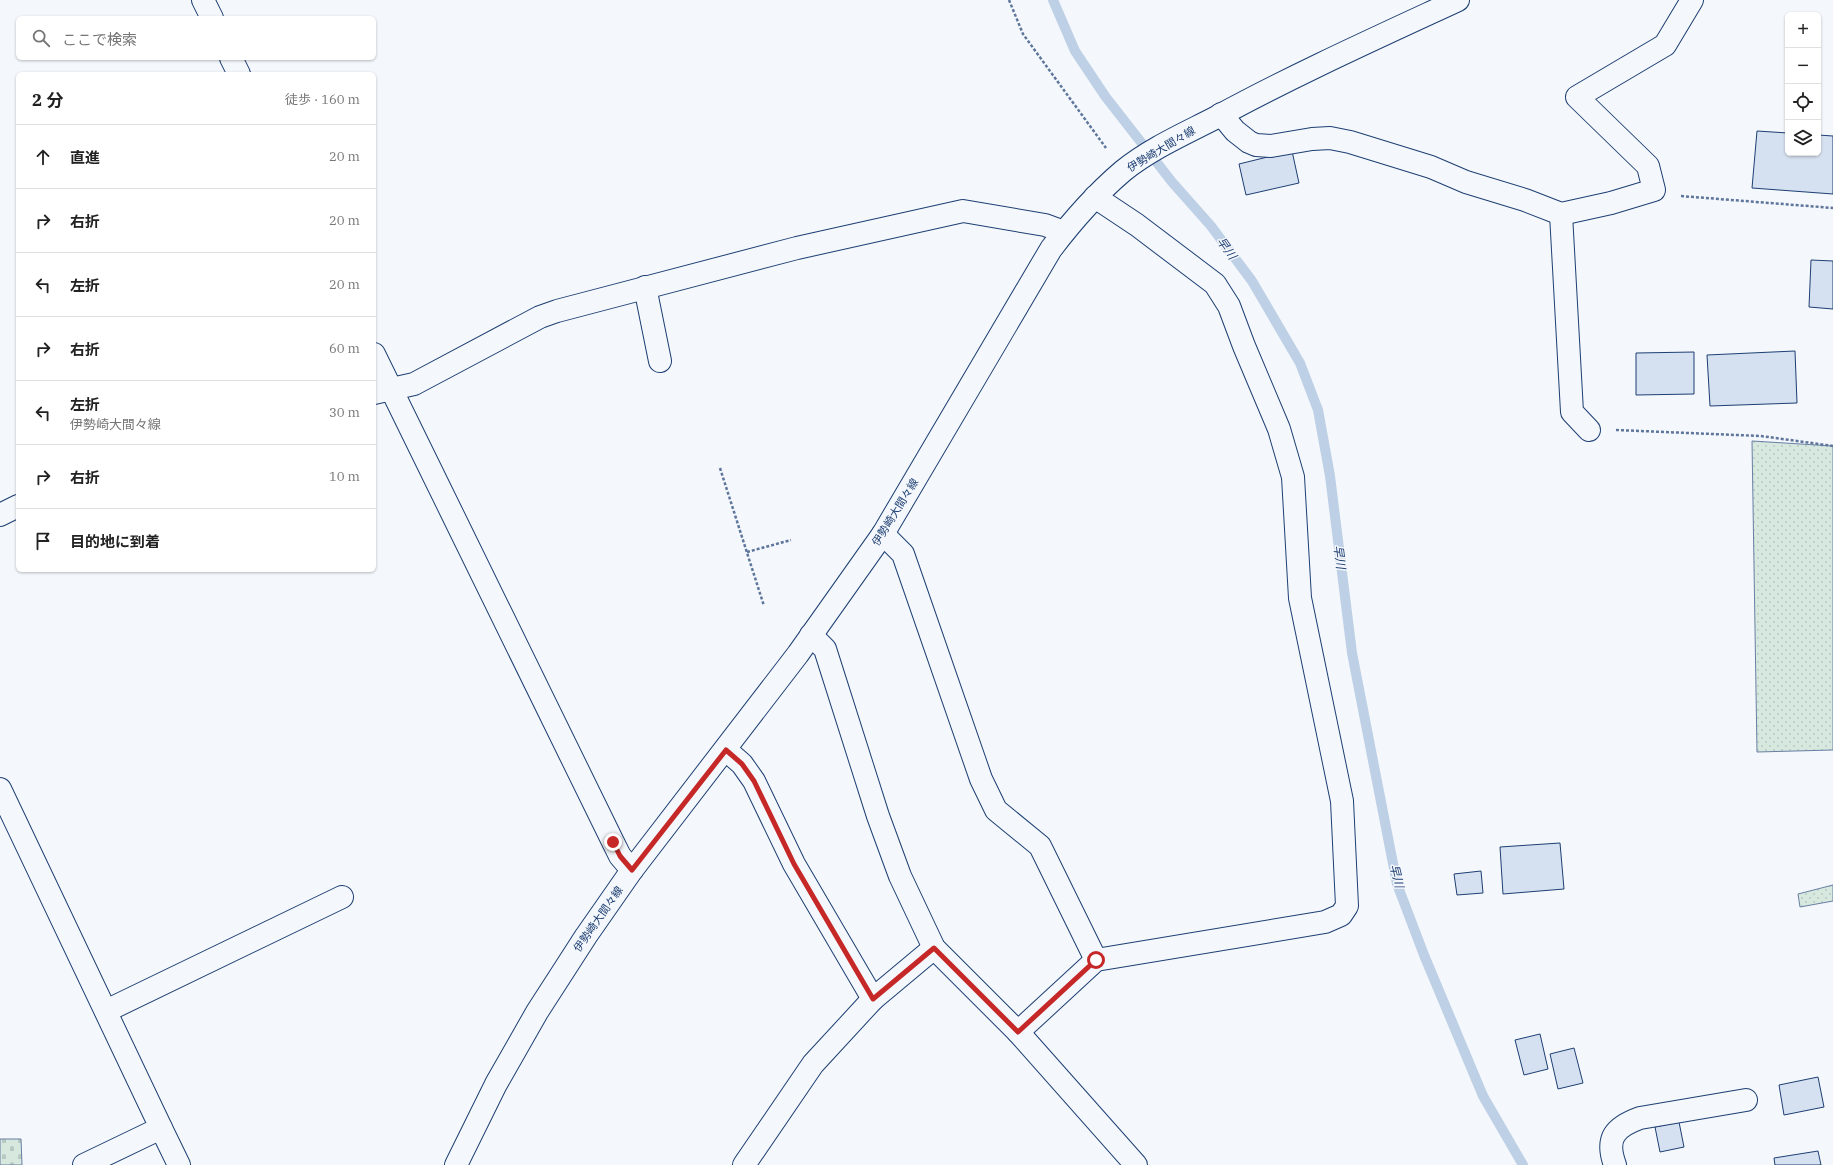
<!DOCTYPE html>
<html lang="ja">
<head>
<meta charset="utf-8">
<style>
  :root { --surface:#fff; --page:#f2f2f2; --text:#222; --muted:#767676; --line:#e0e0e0 }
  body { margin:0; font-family:"IBM Plex Serif","Noto Sans JP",serif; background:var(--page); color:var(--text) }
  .controls { position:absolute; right:12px; top:12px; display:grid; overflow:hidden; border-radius:6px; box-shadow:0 1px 3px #0004 }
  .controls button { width:36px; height:36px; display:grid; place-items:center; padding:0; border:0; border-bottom:1px solid var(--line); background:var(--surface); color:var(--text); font:20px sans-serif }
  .stop { position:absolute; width:12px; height:12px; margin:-9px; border:3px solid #c62828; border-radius:50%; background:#fff }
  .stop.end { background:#c62828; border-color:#fff; box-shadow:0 1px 4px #0008 }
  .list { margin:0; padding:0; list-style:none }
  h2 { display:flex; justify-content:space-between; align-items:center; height:52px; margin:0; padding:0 16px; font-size:17px }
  h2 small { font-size:13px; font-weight:400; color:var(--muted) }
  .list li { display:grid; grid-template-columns:26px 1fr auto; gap:12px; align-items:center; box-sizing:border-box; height:64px; padding:0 16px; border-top:1px solid var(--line) }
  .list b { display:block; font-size:15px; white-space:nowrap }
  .list p { margin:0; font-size:13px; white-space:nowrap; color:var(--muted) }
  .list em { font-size:13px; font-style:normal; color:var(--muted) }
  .icon { flex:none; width:22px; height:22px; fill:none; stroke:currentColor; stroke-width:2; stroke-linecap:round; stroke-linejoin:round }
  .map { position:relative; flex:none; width:1833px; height:1165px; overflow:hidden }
  .search { position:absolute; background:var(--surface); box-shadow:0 1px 3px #0004; left:16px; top:16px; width:360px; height:44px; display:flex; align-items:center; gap:10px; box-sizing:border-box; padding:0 14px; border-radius:6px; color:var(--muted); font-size:15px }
  .panel { position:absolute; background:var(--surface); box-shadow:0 1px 3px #0004; left:16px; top:72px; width:360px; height:500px; border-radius:6px }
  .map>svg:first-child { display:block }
</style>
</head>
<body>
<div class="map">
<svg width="1833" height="1165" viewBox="0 0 1833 1165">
  <defs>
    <pattern id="grass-dots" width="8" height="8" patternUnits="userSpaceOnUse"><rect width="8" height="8" fill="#d7e8df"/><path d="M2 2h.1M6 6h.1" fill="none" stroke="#b8c8c3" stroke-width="1.8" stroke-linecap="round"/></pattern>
    <pattern id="cemetery-stones" width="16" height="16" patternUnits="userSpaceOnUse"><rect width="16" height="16" fill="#d7e8df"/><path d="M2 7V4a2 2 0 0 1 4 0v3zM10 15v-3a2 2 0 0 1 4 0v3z" fill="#b8c8c3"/></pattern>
  </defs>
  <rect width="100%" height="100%" fill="#f4f7fb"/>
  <g fill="url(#grass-dots)" stroke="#687fa3">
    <path d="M 1752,441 L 1833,446 L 1833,750 L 1757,752 Z"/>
    <path d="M 1833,885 L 1833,901 L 1800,907 L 1798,894 Z"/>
  </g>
  <path fill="url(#cemetery-stones)" stroke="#687fa3" d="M 0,1139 L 21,1139 L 22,1165 L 0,1165 Z"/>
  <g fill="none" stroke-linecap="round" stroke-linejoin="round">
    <path stroke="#bed0e5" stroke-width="10" d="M 1053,0 L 1075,51 L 1105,96 L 1172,182 L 1211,226 L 1252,281 L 1300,363 L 1318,410 L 1330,476 L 1352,653 L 1397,884 L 1424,955 L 1483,1096 L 1523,1165"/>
  </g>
  <g fill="#d5e0f0" stroke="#1d3f73">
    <path d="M 1757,131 L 1788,133 L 1788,153 L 1818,153 L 1818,135 L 1833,136 L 1833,194 L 1752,188 Z"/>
    <path d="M 1292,151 L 1299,183 L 1246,195 L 1239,164 Z"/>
    <path d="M 1811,260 L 1833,261 L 1833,309 L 1809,307 Z"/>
    <path d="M 1795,351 L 1797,403 L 1710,406 L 1707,355 Z"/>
    <path d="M 1694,352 L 1694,394 L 1636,395 L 1636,353 Z"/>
    <path d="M 1560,843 L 1564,889 L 1503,894 L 1500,847 Z"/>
    <path d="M 1481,871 L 1483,893 L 1457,895 L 1454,874 Z"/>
    <path d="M 1540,1034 L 1548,1069 L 1524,1075 L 1515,1040 Z"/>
    <path d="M 1574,1048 L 1583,1083 L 1558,1089 L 1550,1054 Z"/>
    <path d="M 1818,1077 L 1824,1107 L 1784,1115 L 1779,1085 Z"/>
    <path d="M 1679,1122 L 1684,1147 L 1660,1152 L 1655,1127 Z"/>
    <path d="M 1818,1151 L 1821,1165 L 1775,1165 L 1774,1158 Z"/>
  </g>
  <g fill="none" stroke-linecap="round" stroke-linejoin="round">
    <defs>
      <g id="minor">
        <path d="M 203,0 L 212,18"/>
        <path d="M 231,58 L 239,74"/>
        <path d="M 1221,114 L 1235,131 L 1249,142 L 1256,145 L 1271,146 L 1312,139 L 1330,138 L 1350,142 L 1431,167 L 1466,182 L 1525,200 L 1561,214 L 1611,203 L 1654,190 L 1648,166 L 1577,97 L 1665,45 L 1692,0"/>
        <path d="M 1561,214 L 1572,412 L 1589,430"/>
        <path d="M 645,287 L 660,361"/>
        <path d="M 374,354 L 613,842 L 620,856 L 632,870"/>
        <path d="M 374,393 L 414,384 L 540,317 L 557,311 L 797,248 L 963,211 L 1045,225 L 1064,232"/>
        <path d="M 0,515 L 18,506"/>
        <path d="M 883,534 L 903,554 L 981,779 L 996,810 L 1040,846 L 1096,960"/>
        <path d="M 811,635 L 825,649 L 878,816 L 900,876 L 934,948 L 1018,1032 L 1136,1165"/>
        <path d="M 726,750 L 742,764 L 754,781 L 794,864 L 873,999 L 934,948"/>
        <path d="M 0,789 L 161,1128 L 84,1165"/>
        <path d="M 106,1011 L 342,897"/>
        <path d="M 1018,1032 L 1096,960 L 1325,922 L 1341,915 L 1347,906 L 1342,801 L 1300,598 L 1293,477 L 1279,429 L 1244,346 L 1229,306 L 1215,284 L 1137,225 L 1095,197"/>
        <path d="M 161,1128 L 179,1165"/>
        <path d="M 744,1165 L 813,1064 L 873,999"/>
        <path d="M 1615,1165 C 1605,1138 1615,1127 1640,1118 L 1746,1100"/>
      </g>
      <path id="major" d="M 456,1165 L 496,1084 L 537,1012 L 586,936 L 632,870 L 798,654 L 883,534 L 1051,249 C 1073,220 1096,194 1123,171 C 1150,149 1184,134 1215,118 C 1294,75 1376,38 1458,0"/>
    </defs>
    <use href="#minor" stroke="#1d3f73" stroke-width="24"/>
    <use href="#major" stroke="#1d3f73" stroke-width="24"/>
    <g stroke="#5e769c" stroke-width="2.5" stroke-dasharray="3 2" stroke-linecap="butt">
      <path d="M 1009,0 L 1023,34 L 1106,148"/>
      <path d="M 1681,196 L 1833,208"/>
      <path d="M 1616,430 L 1761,436 L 1833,446"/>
      <path d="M 720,468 L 764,606"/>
      <path d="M 747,552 L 791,540"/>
    </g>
    <use href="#minor" stroke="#f4f7fb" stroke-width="22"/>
    <use href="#major" stroke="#f4f7fb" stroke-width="22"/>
  </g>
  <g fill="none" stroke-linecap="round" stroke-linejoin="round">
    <path stroke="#c62828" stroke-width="5" d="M 613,842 L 620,856 L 632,870 L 726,750 L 742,764 L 754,781 L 794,864 L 873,999 L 934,948 L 1018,1032 L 1096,960"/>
  </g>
  <g text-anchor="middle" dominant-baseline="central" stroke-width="3" stroke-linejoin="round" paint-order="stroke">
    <g font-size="11" fill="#1d3f73" stroke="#f4f7fb">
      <text transform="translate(1161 149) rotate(-31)">伊勢崎大間々線</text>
      <text transform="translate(895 512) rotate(-58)">伊勢崎大間々線</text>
      <text transform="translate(598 919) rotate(-55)">伊勢崎大間々線</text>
    </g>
    <g font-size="12" font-style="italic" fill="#1d3f73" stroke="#f4f7fb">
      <text transform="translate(1227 248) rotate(54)">早川</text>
      <text transform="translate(1340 557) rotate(83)">早川</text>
      <text transform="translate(1397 876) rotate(76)">早川</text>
    </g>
  </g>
</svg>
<div class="controls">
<button>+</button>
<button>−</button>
<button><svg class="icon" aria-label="locate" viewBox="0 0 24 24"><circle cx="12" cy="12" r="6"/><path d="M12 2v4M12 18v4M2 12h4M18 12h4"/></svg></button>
<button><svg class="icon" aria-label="layers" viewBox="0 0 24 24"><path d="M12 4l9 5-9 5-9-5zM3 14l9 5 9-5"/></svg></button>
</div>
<div class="stop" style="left:1096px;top:960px"></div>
<div class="stop end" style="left:613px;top:842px"></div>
<div class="search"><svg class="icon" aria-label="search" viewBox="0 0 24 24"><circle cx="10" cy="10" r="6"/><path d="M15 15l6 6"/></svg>ここで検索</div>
<section class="panel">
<h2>2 分<small>徒歩 · 160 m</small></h2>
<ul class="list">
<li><svg class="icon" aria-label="ahead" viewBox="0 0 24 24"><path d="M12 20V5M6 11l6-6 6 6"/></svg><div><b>直進</b></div><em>20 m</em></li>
<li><svg class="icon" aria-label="right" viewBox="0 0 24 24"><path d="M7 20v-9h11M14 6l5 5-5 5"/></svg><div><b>右折</b></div><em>20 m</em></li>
<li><svg class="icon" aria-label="left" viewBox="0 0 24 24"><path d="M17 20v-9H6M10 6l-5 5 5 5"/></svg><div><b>左折</b></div><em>20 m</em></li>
<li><svg class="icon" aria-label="right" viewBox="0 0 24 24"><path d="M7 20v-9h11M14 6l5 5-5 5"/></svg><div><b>右折</b></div><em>60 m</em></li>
<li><svg class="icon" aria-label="left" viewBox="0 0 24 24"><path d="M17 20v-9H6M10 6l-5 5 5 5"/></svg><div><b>左折</b><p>伊勢崎大間々線</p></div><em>30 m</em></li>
<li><svg class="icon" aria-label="right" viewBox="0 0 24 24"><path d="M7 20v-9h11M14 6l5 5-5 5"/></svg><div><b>右折</b></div><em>10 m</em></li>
<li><svg class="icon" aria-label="arrive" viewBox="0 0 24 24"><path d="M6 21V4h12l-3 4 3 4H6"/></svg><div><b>目的地に到着</b></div></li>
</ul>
</section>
</div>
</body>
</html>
